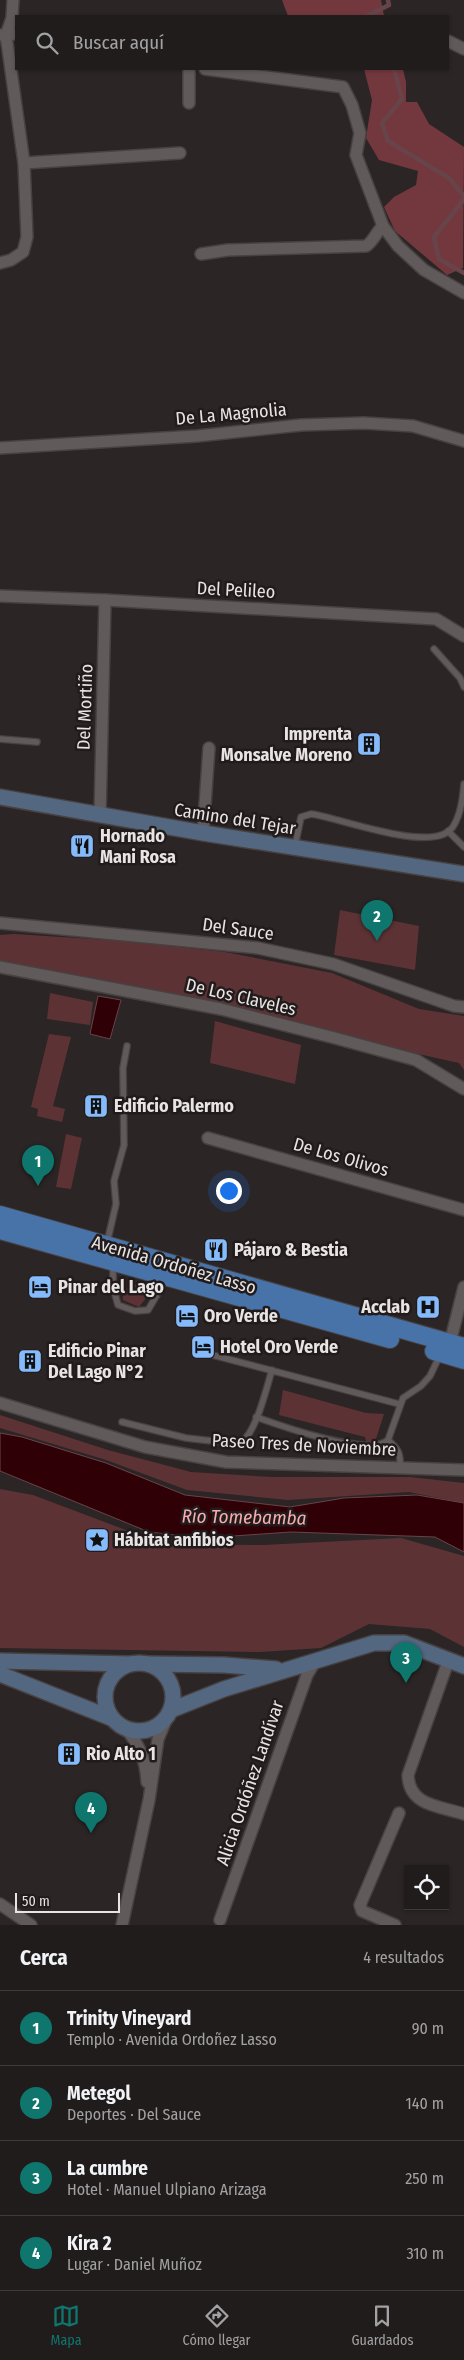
<!DOCTYPE html>
<html lang="es">
<head>
<meta charset="utf-8">
<style>
  :root { --surface:#201c1c; --page:#282525; --text:#f1f3f6; --muted:#a2a1a3; --line:#3d3a3b; --accent:#0f766e }
  body { margin:0; font-family:"Fira Sans Condensed",sans-serif; background:var(--page); color:var(--text) }
  .controls { position:absolute; right:15px; bottom:15px; display:grid; overflow:hidden; border-radius:0px; box-shadow:0 1px 4px #0004 }
  .controls button { width:45px; height:45px; display:grid; place-items:center; padding:0; border:0; border-bottom:1px solid var(--line); background:var(--surface); color:var(--text); font:25px sans-serif }
  .scale { position:absolute; left:15px; bottom:12px; width:105px; box-sizing:border-box; padding-left:5px; border:2px solid #e8e4e4; border-top:0; font-size:14px; line-height:18px; white-space:nowrap; color:#e8e4e4; -webkit-text-stroke:4px #211b1c; paint-order:stroke }
  .you { position:absolute; left:228px; top:1190px; width:18px; height:18px; margin:-12px; border:4px solid #fff; border-radius:50%; background:#1a73e8; box-shadow:0 0 0 8px #1a73e833 }
  .badge { display:grid; place-items:center; width:32px; height:32px; border-radius:50%; background:var(--accent); color:#fff; font-size:16px; font-weight:700 }
  .pin { position:absolute; translate:-50% -41px; filter:drop-shadow(0 1px 2px #0008) }
  .pin::after { content:''; position:absolute; top:26px; width:18px; height:15px; background:inherit; clip-path:polygon(0 0,100% 0,50% 100%) }
  .list { margin:0; padding:0; list-style:none }
  h2 { display:flex; justify-content:space-between; align-items:center; height:65px; margin:0; padding:0 20px; font-size:21px }
  h2 small { font-size:16px; font-weight:400; color:var(--muted) }
  .list li { display:grid; grid-template-columns:32px 1fr auto; gap:15px; align-items:center; box-sizing:border-box; height:75px; padding:0 20px; border-top:1px solid var(--line) }
  .list b { display:block; font-size:19px; white-space:nowrap }
  .list p { margin:0; font-size:16px; white-space:nowrap; color:var(--muted) }
  .list em { font-size:16px; font-style:normal; color:var(--muted) }
  .icon { flex:none; width:28px; height:28px; fill:none; stroke:currentColor; stroke-width:2; stroke-linecap:round; stroke-linejoin:round }
  .map { position:relative; flex:none; width:464px; height:1925px; overflow:hidden }
  .search { position:absolute; background:var(--surface); box-shadow:0 1px 4px #0004; left:15px; right:15px; top:15px; height:55px; display:flex; align-items:center; gap:12px; box-sizing:border-box; padding:0 18px; border-radius:0px; color:var(--muted); font-size:19px }
  .sheet { height:365px; background:var(--surface) }
  nav { display:flex; justify-content:space-around; align-items:center; box-sizing:border-box; height:70px; border-top:1px solid var(--line); background:var(--surface); font-size:14px; color:var(--muted) }
  nav a { display:grid; justify-items:center; gap:2px }
  nav .on { color:var(--accent) }
  .map>svg:first-child { display:block }
</style>
</head>
<body>
<div class="map">
<svg width="464" height="1925" viewBox="0 0 464 1925">
  <rect width="100%" height="100%" fill="#2b2525"/>
  <g fill="#5d3235">
    <path d="M 340,910 L 419,926 L 415,970 L 334,955 Z"/>
    <path d="M 14,934 L 124,941 L 225,952 L 332,973 L 419,1009 L 464,1016 L 464,1070 L 459,1063 L 0,961 L 0,935 Z"/>
    <path d="M 50,993 L 93,1002 L 90,1025 L 47,1019 Z"/>
    <path d="M 215,1021 L 301,1045 L 295,1084 L 210,1063 Z"/>
    <path d="M 49,1034 L 71,1037 L 53,1106 L 65,1109 L 62,1122 L 37,1116 L 38,1109 L 31,1107 Z"/>
    <path d="M 66,1134 L 82,1138 L 71,1189 L 56,1187 Z"/>
    <path d="M 134,1284 L 141,1287 L 147,1294 L 146,1298 L 139,1307 L 123,1300 L 123,1291 Z"/>
    <path d="M 283,1390 L 366,1413 L 384,1414 L 373,1448 L 368,1448 L 365,1437 L 279,1415 Z"/>
    <path d="M 0,1415 L 108,1450 L 191,1472 L 272,1477 L 410,1477 L 464,1483 L 464,1503 L 409,1492 L 288,1500 L 187,1490 L 106,1460 L 0,1428 Z"/>
    <path d="M 0,1489 L 33,1495 L 163,1544 L 263,1545 L 401,1538 L 464,1556 L 464,1647 L 430,1629 L 369,1624 L 321,1648 L 260,1652 L 0,1648 Z"/>
  </g>
  <g fill="#73383e">
    <path d="M 282,0 L 381,0 L 384,16 L 288,16 Z"/>
    <path d="M 364,69 L 403,69 L 406,82 L 406,102 L 417,102 L 429,124 L 464,147 L 463,268 L 447,275 L 395,231 L 384,207 L 394,197 L 416,185 L 418,171 L 379,160 L 366,138 L 372,100 Z"/>
  </g>
  <g fill="#300007" stroke="#674449">
    <path d="M 98,996 L 121,1000 L 110,1039 L 90,1034 Z"/>
    <path d="M 0,1433 L 22,1437 L 106,1463 L 185,1495 L 290,1507 L 344,1498 L 417,1495 L 464,1503 L 464,1552 L 435,1537 L 291,1532 L 204,1538 L 149,1532 L 0,1471 Z"/>
  </g>
  <g fill="none" stroke-linecap="round" stroke-linejoin="round">
    <g stroke="#674449" stroke-width="4.5">
      <path d="M 367,16 L 389,5 L 388,0"/>
      <path d="M 394,69 L 402,99 L 382,123 L 388,141 L 449,178 L 464,196"/>
      <path d="M 464,199 L 434,237 L 439,259 L 464,273"/>
    </g>
    <defs>
      <g id="lane">
        <path d="M 434,649 L 460,678 L 464,687"/>
        <path d="M 0,739 L 37,742"/>
        <path d="M 448,831 L 464,847"/>
        <path d="M 295,846 L 301,817 L 311,814 C 339,817 438,857 454,825 C 461,813 463,797 464,784"/>
        <path d="M 107,1243 L 116,1204 L 114,1181 L 124,1145 L 123,1068 L 127,1046"/>
        <path d="M 113,1264 L 113,1287 L 118,1305 L 135,1311 L 148,1310 L 167,1278"/>
        <path d="M 201,1352 L 399,1404"/>
        <path d="M 256,1417 C 281,1426 368,1457 388,1440 L 403,1398 L 421,1386 L 430,1376 L 440,1355"/>
        <path d="M 122,1422 L 186,1438 L 239,1444 C 256,1435 266,1389 272,1370"/>
        <path d="M 388,1440 C 398,1449 401,1453 400,1467"/>
      </g>
      <g id="street">
        <path d="M 13,0 L 12,18 L 6,35 L 16,34"/>
        <path d="M 0,35 L 6,35 L 24,163 L 27,237 L 23,252 L 11,260 L 0,263"/>
        <path d="M 448,41 L 464,49"/>
        <path d="M 205,69 L 343,87 L 352,105 L 360,133 L 356,155 L 383,226 L 398,246 L 424,270 L 464,293"/>
        <path d="M 189,103 L 189,69"/>
        <path d="M 24,163 L 180,153"/>
        <path d="M 201,254 L 228,250 L 366,246 C 374,241 376,232 383,226"/>
        <path d="M 0,448 L 197,436 L 301,425 L 364,423 L 413,426 L 464,441"/>
        <path d="M 0,596 L 105,600 L 436,619 L 464,636"/>
        <path d="M 100,816 L 105,600"/>
        <path d="M 203,833 L 209,748"/>
        <path d="M 0,923 L 258,948 L 333,964 L 454,1006 L 464,1007"/>
        <path d="M 0,967 L 221,1009 L 335,1038 L 416,1060 L 464,1089"/>
        <path d="M 208,1138 L 464,1210"/>
        <path d="M 450,1343 L 464,1287"/>
        <path d="M 0,1403 L 145,1447 L 226,1462 L 464,1470"/>
        <path d="M 449,1659 L 408,1775 C 409,1806 439,1806 464,1814"/>
        <path d="M 127,1730 C 140,1746 146,1761 147,1782"/>
        <path d="M 0,1904 L 31,1925"/>
        <path d="M 220,1920 L 307,1675 L 316,1660"/>
        <path d="M 122,1925 L 149,1800 L 158,1739 L 166,1720"/>
        <path d="M 395,1925 L 362,1911 L 360,1905 L 399,1813"/>
      </g>
      <g id="secondary">
        <path d="M 0,797 L 203,833 L 464,874"/>
        <path d="M 0,1661 L 129,1664"/>
        <circle cx="139" cy="1697" r="34"/>
        <path d="M 149,1664 L 224,1665 L 276,1669"/>
        <path d="M 0,1674 L 111,1718"/>
        <path d="M 171,1710 L 224,1689 L 374,1643 L 404,1643 L 464,1666"/>
      </g>
      <g id="primary">
        <path d="M 0,1215 L 464,1347"/>
        <path d="M 0,1230 L 390,1339"/>
        <path d="M 434,1351 L 464,1360"/>
      </g>
    </defs>
    <use href="#lane" stroke="#474141" stroke-width="8"/>
    <use href="#street" stroke="#474141" stroke-width="14"/>
    <use href="#secondary" stroke="#474141" stroke-width="18"/>
    <use href="#primary" stroke="#474141" stroke-width="20"/>
    <use href="#lane" stroke="#615a5a" stroke-width="5.5"/>
    <use href="#street" stroke="#615a5a" stroke-width="11"/>
    <use href="#secondary" stroke="#546781" stroke-width="15"/>
    <use href="#primary" stroke="#4773a8" stroke-width="18"/>
  </g>
  <defs>
    <symbol id="building-square" viewBox="-11 -11 22 22"><rect x="-9" y="-9" width="18" height="18" rx="4" fill="#86bbfb" stroke="#211b1c"/><path d="M-4-6H4V6H1V3H-1V6H-4ZM-2.5-4.3h1.7v1.8h-1.7ZM.8-4.3h1.7v1.8H.8ZM-2.5-1h1.7V.8h-1.7ZM.8-1h1.7V.8H.8Z" fill="#111"/></symbol>
    <symbol id="restaurant-square" viewBox="-11 -11 22 22"><rect x="-9" y="-9" width="18" height="18" rx="4" fill="#86bbfb" stroke="#211b1c"/><path d="M-5-6h1v4h1v-4h1v4h1v-4h1v5L-1.5 .5V6h-2V.5L-5-1ZM5-6V6H3V1.5H1.5Q1.5-4 5-6Z" fill="#111"/></symbol>
    <symbol id="hotel-square" viewBox="-11 -11 22 22"><rect x="-9" y="-9" width="18" height="18" rx="4" fill="#86bbfb" stroke="#211b1c"/><path d="M-6-4.5h1.5V1H6V5H4.5V3h-9V5H-6ZM-4 0a1.8 1.8 0 1 1 3.6 0ZM.5 0V-2.5h3Q6-2.5 6 0Z" fill="#111"/></symbol>
    <symbol id="hospital-square" viewBox="-11 -11 22 22"><rect x="-9" y="-9" width="18" height="18" rx="4" fill="#86bbfb" stroke="#211b1c"/><path d="M-5-5h3v3.5h4V-5h3V5h-3V1.5h-4V5h-3Z" fill="#111"/></symbol>
    <symbol id="sight-square" viewBox="-11 -11 22 22"><rect x="-9" y="-9" width="18" height="18" rx="4" fill="#86bbfb" stroke="#211b1c"/><path d="M0-6L1.8-2.2L6-1.7L2.9 1.2L3.7 5.4L0 3.3L-3.7 5.4L-2.9 1.2L-6-1.7L-1.8-2.2Z" fill="#111"/></symbol>
  </defs>
  <g fill-rule="evenodd">
    <use href="#building-square" x="355" y="730" width="28" height="28"/>
    <use href="#restaurant-square" x="68" y="832" width="28" height="28"/>
    <use href="#building-square" x="82" y="1092" width="28" height="28"/>
    <use href="#restaurant-square" x="202" y="1236" width="28" height="28"/>
    <use href="#hotel-square" x="26" y="1273" width="28" height="28"/>
    <use href="#hospital-square" x="414" y="1293" width="28" height="28"/>
    <use href="#hotel-square" x="173" y="1302" width="28" height="28"/>
    <use href="#hotel-square" x="189" y="1333" width="28" height="28"/>
    <use href="#building-square" x="16" y="1347" width="28" height="28"/>
    <use href="#sight-square" x="83" y="1526" width="28" height="28"/>
    <use href="#building-square" x="55" y="1740" width="28" height="28"/>
  </g>
  <g text-anchor="middle" dominant-baseline="central" stroke-width="5" stroke-linejoin="round" paint-order="stroke">
    <g font-size="18" fill="#e8e4e4" stroke="#211b1c">
      <text transform="translate(231 414) rotate(-5)">De La Magnolia</text>
      <text transform="translate(236 590) rotate(3)">Del Pelileo</text>
      <text transform="translate(85 707) rotate(-88)">Del Mortiño</text>
      <text transform="translate(235 819) rotate(9)">Camino del Tejar</text>
      <text transform="translate(238 929) rotate(8)">Del Sauce</text>
      <text transform="translate(241 997) rotate(13)">De Los Claveles</text>
      <text transform="translate(341 1157) rotate(16)">De Los Olivos</text>
      <text transform="translate(174 1265) rotate(16)">Avenida Ordoñez Lasso</text>
      <text transform="translate(304 1445) rotate(3)">Paseo Tres de Noviembre</text>
      <text transform="translate(250 1783) rotate(-71)">Alicia Ordóñez Landívar</text>
    </g>
    <g font-size="18" font-weight="bold" fill="#e8e4e4" stroke="#211b1c" text-anchor="start">
      <text x="352" y="734" text-anchor="end">Imprenta<tspan x="352" dy="21">Monsalve Moreno</tspan></text>
      <text x="100" y="836">Hornado<tspan x="100" dy="21">Mani Rosa</tspan></text>
      <text x="114" y="1106">Edificio Palermo</text>
      <text x="234" y="1250">Pájaro &amp; Bestia</text>
      <text x="58" y="1287">Pinar del Lago</text>
      <text x="410" y="1307" text-anchor="end">Acclab</text>
      <text x="204" y="1316">Oro Verde</text>
      <text x="220" y="1347">Hotel Oro Verde</text>
      <text x="48" y="1351">Edificio Pinar<tspan x="48" dy="21">Del Lago N°2</tspan></text>
      <text x="114" y="1540">Hábitat anfibios</text>
      <text x="86" y="1754">Rio Alto 1</text>
    </g>
    <g font-size="19" font-style="italic" fill="#f8acb0" stroke="#211b1c">
      <text transform="translate(244 1517) rotate(1)">Río Tomebamba</text>
    </g>
  </g>
</svg>
<div class="controls">
<button><svg class="icon" aria-label="locate" viewBox="0 0 24 24"><circle cx="12" cy="12" r="6"/><path d="M12 2v4M12 18v4M2 12h4M18 12h4"/></svg></button>
</div>
<div class="scale">50 m</div>
<div class="you"></div>
<div class="pin badge" style="left:38px;top:1186px">1</div>
<div class="pin badge" style="left:377px;top:941px">2</div>
<div class="pin badge" style="left:406px;top:1683px">3</div>
<div class="pin badge" style="left:91px;top:1833px">4</div>
<div class="search"><svg class="icon" aria-label="search" viewBox="0 0 24 24"><circle cx="10" cy="10" r="6"/><path d="M15 15l6 6"/></svg>Buscar aquí</div>
</div>
<section class="sheet">
<h2>Cerca<small>4 resultados</small></h2>
<ul class="list">
<li><span class="badge">1</span><div><b>Trinity Vineyard</b><p>Templo · Avenida Ordoñez Lasso</p></div><em>90 m</em></li>
<li><span class="badge">2</span><div><b>Metegol</b><p>Deportes · Del Sauce</p></div><em>140 m</em></li>
<li><span class="badge">3</span><div><b>La cumbre</b><p>Hotel · Manuel Ulpiano Arizaga</p></div><em>250 m</em></li>
<li><span class="badge">4</span><div><b>Kira 2</b><p>Lugar · Daniel Muñoz</p></div><em>310 m</em></li>
</ul>
</section>
<nav>
<a class="on"><svg class="icon" aria-label="map" viewBox="0 0 24 24"><path d="M3 6l6-2 6 2 6-2v14l-6 2-6-2-6 2zM9 4v14M15 6v14"/></svg>Mapa</a>
<a><svg class="icon" aria-label="directions" viewBox="0 0 24 24"><path d="M12 3l9 9-9 9-9-9zM9 14v-3h6M13 9l2 2-2 2"/></svg>Cómo llegar</a>
<a><svg class="icon" aria-label="saved" viewBox="0 0 24 24"><path d="M7 4h10v16l-5-4-5 4z"/></svg>Guardados</a>
</nav>
</body>
</html>
